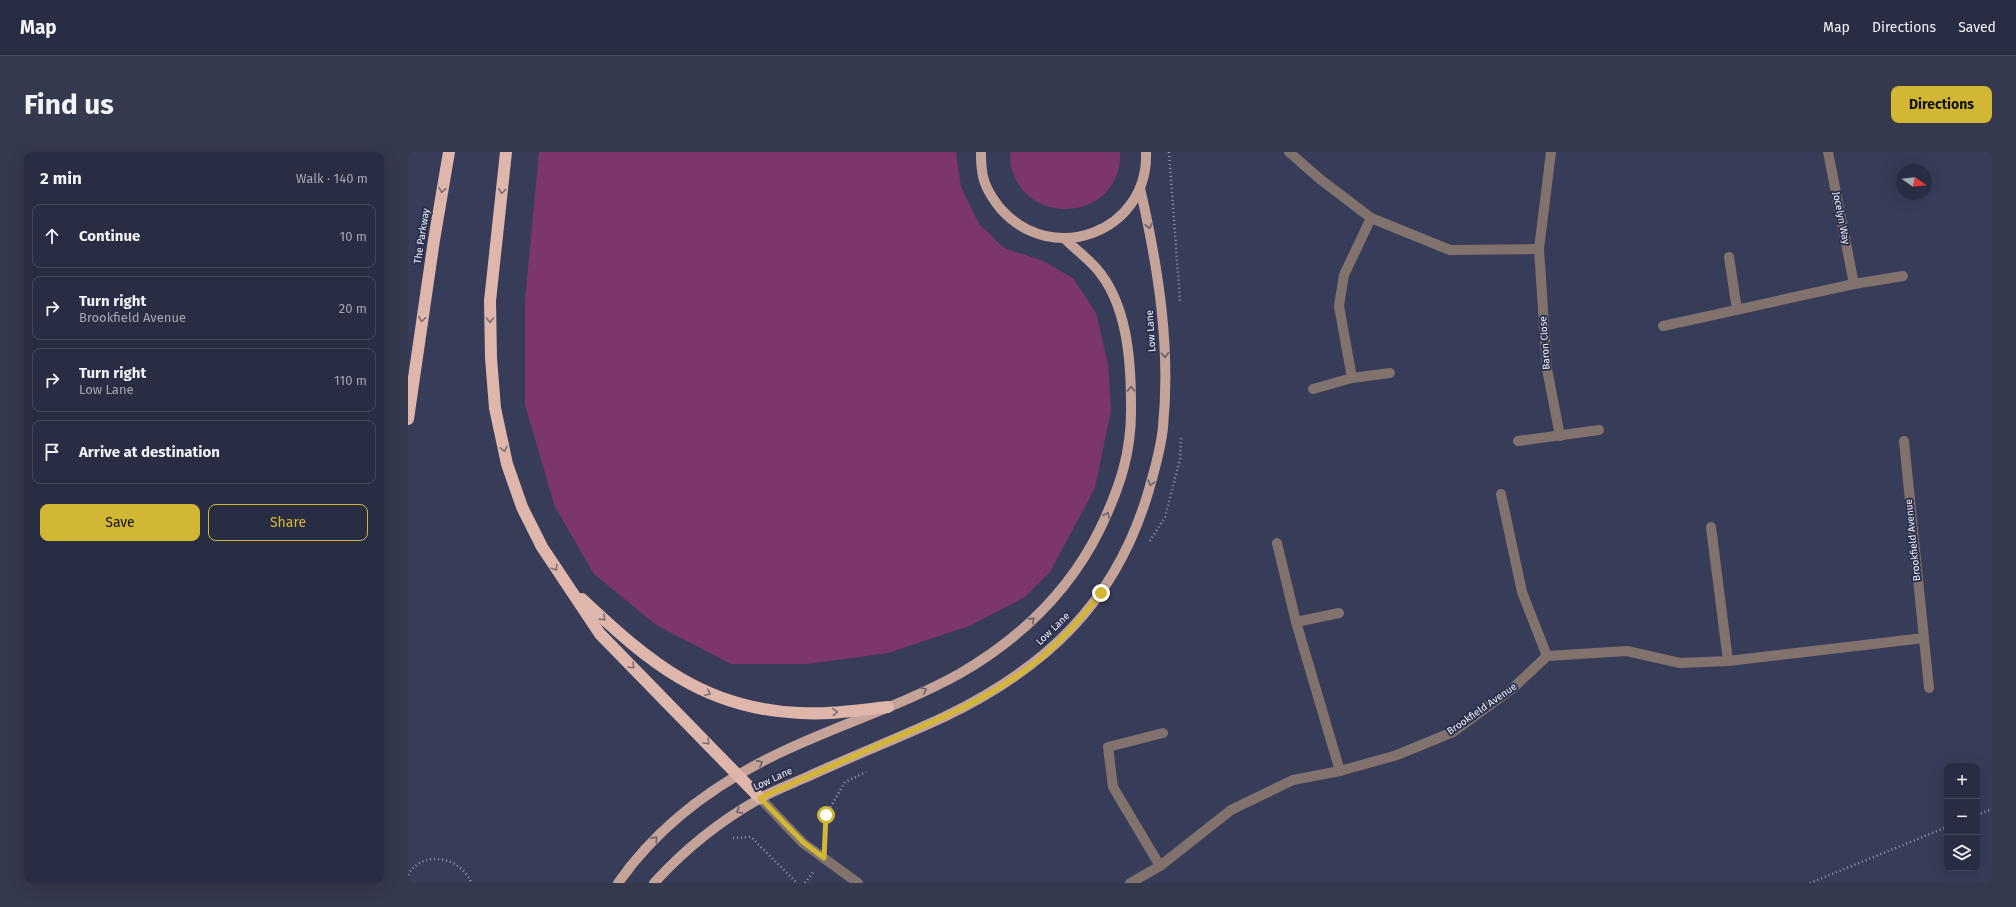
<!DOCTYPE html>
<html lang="en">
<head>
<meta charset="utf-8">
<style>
  :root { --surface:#292d43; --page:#35394e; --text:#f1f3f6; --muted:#a5a8b2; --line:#45495c; --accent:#d2b735 }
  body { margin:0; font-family:"Fira Sans",sans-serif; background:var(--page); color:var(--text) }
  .controls { position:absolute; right:12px; bottom:12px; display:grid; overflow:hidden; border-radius:8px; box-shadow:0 4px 16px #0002 }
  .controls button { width:36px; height:36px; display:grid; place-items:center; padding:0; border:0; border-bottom:1px solid var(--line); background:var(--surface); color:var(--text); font:20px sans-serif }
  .compass { position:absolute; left:1488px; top:12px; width:36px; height:36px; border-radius:50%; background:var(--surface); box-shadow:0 4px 16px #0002; rotate:104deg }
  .stop { position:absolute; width:12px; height:12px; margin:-9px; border:3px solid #d2b735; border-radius:50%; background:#fff }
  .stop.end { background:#d2b735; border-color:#fff; box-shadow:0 1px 4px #0008 }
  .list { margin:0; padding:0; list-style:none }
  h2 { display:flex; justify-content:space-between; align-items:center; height:52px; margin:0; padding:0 16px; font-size:17px }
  h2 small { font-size:13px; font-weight:400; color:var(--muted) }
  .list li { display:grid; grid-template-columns:26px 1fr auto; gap:12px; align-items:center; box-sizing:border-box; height:64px; margin:0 8px 8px; padding:0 8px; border:1px solid var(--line); border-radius:8px }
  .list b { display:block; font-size:15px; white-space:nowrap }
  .list p { margin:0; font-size:13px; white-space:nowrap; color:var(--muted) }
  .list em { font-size:13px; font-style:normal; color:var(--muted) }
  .actions { display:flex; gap:8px; padding:12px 16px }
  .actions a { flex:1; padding:9px 0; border:1px solid var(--accent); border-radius:8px; text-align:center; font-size:14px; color:var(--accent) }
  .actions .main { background:var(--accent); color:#111 }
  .icon { flex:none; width:22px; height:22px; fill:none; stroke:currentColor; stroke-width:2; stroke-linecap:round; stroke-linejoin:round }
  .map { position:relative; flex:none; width:1584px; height:731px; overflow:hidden; border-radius:8px }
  header { display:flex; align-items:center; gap:24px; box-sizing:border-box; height:56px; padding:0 20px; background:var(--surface); border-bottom:1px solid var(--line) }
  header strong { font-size:19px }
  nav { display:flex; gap:22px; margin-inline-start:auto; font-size:14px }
  .intro { display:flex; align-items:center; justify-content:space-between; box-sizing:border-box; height:96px; padding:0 24px }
  h1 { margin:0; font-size:28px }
  .button { padding:10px 18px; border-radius:8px; background:var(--accent); color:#111; font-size:14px; font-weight:700 }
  main { display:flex; gap:24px; padding:0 24px }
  aside { flex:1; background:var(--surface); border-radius:8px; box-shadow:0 4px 16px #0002 }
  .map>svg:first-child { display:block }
</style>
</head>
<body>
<header>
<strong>Map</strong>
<nav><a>Map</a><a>Directions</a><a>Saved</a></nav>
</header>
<div class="intro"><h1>Find us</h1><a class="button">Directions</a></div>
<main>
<aside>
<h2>2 min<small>Walk · 140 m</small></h2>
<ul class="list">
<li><svg class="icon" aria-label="ahead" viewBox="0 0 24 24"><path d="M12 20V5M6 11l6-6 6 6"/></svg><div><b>Continue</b></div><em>10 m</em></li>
<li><svg class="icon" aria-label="right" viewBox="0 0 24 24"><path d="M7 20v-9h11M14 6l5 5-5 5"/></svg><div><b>Turn right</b><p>Brookfield Avenue</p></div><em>20 m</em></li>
<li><svg class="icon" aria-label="right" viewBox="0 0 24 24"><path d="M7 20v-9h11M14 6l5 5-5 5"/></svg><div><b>Turn right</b><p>Low Lane</p></div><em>110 m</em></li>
<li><svg class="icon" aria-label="arrive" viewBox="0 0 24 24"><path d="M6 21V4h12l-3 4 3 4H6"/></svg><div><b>Arrive at destination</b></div></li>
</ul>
<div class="actions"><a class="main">Save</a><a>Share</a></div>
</aside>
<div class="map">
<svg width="1584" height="731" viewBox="0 0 1584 731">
  <rect width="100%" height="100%" fill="#373c59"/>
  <g fill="#7c366c">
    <path d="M 131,0 L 548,0 L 553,35 L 571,72 L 596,96 L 635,109 L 665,126 L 688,161 L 700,212 L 703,258 L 687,336 L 642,420 L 617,445 L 561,474 L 480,501 L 399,512 L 323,512 L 248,473 L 186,422 L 147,355 L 117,253 L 117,148 Z"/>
    <path d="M 602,0 L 712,0 C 712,5 712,11 711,15 C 699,70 620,71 604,18 C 602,13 603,6 602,0 Z"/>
  </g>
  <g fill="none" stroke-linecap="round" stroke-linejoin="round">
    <g stroke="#9699ad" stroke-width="2.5" stroke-dasharray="1 3" stroke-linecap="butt">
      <path d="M 761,0 L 772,149"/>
      <path d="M 742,389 L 757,365 L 772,307 L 773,286"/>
      <path d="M 1569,663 L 1584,657"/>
      <path d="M 325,686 L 343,685 L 389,731"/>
      <path d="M 417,686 L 418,663 L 437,630 L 458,620"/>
      <path d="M 0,723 C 14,697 54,705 63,731"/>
      <path d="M 397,731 L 405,720"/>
      <path d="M 1402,731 L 1539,675"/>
    </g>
    <g stroke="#82726d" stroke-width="10">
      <path d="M 881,0 L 912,27 L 963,66 L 1042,98 L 1131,97"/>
      <path d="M 1143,0 L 1131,97 L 1139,217 L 1152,284"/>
      <path d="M 1420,0 L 1446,132"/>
      <path d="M 1321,105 L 1329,158"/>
      <path d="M 1255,174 L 1446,132 L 1495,124"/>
      <path d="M 944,226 L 931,154 L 936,123 L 963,66"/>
      <path d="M 905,237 L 944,226 L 982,221"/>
      <path d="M 1110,289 L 1191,278"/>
      <path d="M 1496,289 L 1521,536"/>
      <path d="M 1093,342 L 1114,440 L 1139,504"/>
      <path d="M 1303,375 L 1320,509"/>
      <path d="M 869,391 L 888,470 L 932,619"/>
      <path d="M 888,470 L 931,461"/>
      <path d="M 352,646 L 395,691 L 450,731"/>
      <path d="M 752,714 L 705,635 L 700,595 L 755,581"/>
      <path d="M 722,731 L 752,714 L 823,658 L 885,628 L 932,619 L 989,603 L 1045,580 L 1105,536 L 1139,504 L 1219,499 L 1272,511 L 1320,509 L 1516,486"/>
    </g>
    <g stroke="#c5a399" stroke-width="10">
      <path d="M 573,0 C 573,6 573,12 574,18 C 575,32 584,46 592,56 C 644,116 741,80 738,0"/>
      <path d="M 210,731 C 252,671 314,627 380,597 C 436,571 497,552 551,522 C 610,488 661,440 692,377 C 712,335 724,300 723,253 C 723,207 719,151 688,116 C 678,105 667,97 657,87"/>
      <path d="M 246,731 C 276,698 312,669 351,647 C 366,638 383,632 399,625 C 444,604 491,586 536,565 C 638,516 707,451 740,341 C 746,320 753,297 755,275 C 763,195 750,114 732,36"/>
    </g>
    <g stroke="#dfb6ab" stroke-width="12">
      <path d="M 98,0 L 82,149 L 83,206 L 87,256 L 99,312 L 114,355 L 134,395 L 192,482 L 352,646"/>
      <path d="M 0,267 L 26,88 L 41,0"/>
      <path d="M 174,447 C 241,510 296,557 392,561 C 421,563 451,558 480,555"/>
    </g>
  </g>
  <defs><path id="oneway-chevron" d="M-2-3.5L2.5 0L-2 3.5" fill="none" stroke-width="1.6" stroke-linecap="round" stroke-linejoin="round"/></defs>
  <g stroke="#7d6d77">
    <use href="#oneway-chevron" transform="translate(34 38) rotate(100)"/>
    <use href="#oneway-chevron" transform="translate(94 39) rotate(97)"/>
    <use href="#oneway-chevron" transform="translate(14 167) rotate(98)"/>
    <use href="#oneway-chevron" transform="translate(82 168) rotate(90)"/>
    <use href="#oneway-chevron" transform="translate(96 297) rotate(78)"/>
    <use href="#oneway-chevron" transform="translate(147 416) rotate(57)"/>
    <use href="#oneway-chevron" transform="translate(195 466) rotate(42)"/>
    <use href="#oneway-chevron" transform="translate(224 514) rotate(45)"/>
    <use href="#oneway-chevron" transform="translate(300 541) rotate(25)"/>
    <use href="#oneway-chevron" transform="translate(427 560) rotate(-3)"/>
    <use href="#oneway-chevron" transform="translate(299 590) rotate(45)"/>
  </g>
  <g stroke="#6a5f6b">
    <use href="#oneway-chevron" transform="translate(741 74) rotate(78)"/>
    <use href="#oneway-chevron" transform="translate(757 203) rotate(87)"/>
    <use href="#oneway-chevron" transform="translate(723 237) rotate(-90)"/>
    <use href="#oneway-chevron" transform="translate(743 331) rotate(106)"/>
    <use href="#oneway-chevron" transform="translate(699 363) rotate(-65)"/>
    <use href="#oneway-chevron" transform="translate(624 468) rotate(-42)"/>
    <use href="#oneway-chevron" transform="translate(516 538) rotate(-25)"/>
    <use href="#oneway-chevron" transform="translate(352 611) rotate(-28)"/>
    <use href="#oneway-chevron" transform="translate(331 659) rotate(148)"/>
    <use href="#oneway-chevron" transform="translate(247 687) rotate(-47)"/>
  </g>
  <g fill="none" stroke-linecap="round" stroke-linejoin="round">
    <path stroke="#d2b735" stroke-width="5" d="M 418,663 L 416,706 L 395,690 L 352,646 C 394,627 437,608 480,589 C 525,570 571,551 612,522 C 644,500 669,472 693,441"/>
  </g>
  <g text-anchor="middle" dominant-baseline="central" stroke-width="4" stroke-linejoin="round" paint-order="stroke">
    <g font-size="10" fill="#f0f2fd" stroke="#2d314d">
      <text transform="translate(1433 66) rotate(79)">Jocelyn Way</text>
      <text transform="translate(14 84) rotate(-81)">The Parkway</text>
      <text transform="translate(743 179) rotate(-94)">Low Lane</text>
      <text transform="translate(1137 191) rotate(-94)">Baron Close</text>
      <text transform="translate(1505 388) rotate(-96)">Brookfield Avenue</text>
      <text transform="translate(645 477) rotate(-44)">Low Lane</text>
      <text transform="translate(1074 557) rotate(-35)">Brookfield Avenue</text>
      <text transform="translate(365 627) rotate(-25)">Low Lane</text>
    </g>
  </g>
</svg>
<div class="controls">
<button>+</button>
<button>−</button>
<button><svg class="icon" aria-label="layers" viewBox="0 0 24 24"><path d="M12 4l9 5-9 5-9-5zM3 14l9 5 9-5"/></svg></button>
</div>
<svg class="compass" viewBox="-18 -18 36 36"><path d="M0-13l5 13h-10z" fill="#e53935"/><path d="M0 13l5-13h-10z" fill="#a5a8b2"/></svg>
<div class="stop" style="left:418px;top:663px"></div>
<div class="stop end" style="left:693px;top:441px"></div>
</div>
</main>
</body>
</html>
